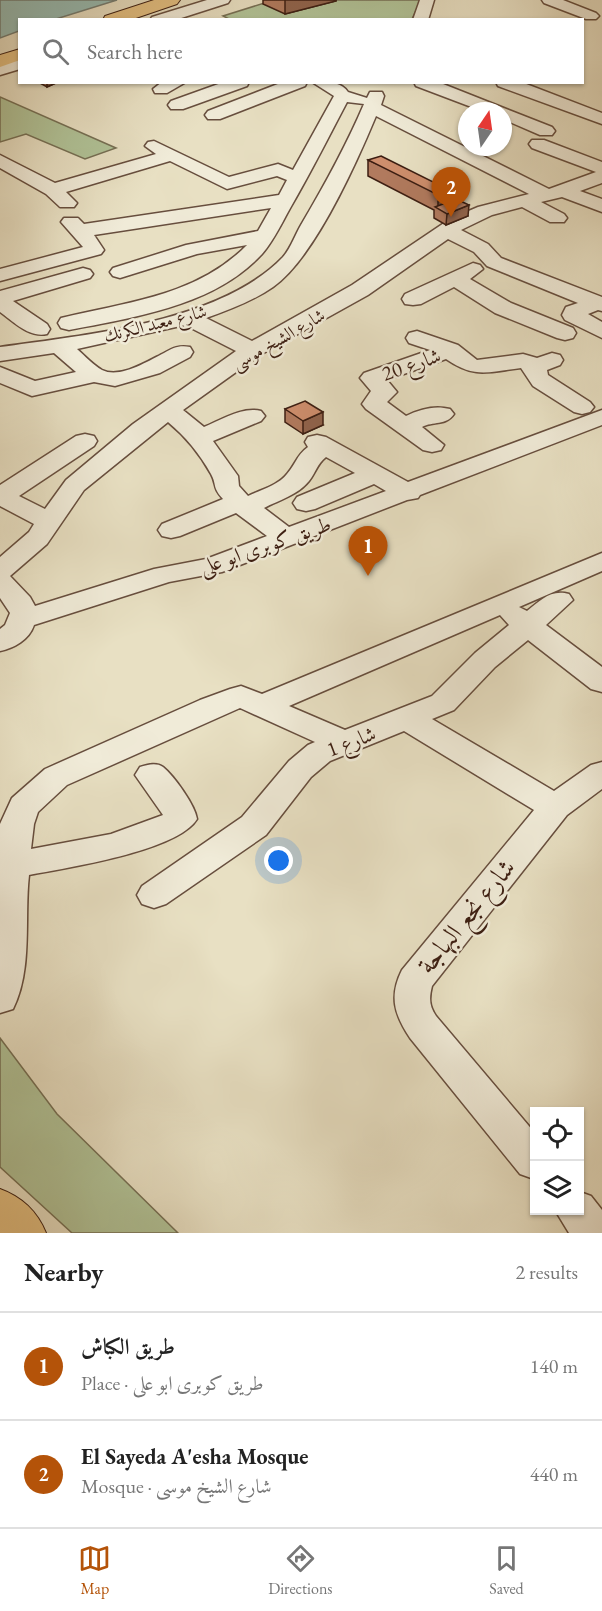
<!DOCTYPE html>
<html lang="en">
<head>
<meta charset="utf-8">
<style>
  :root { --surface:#fff; --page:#f6f6f6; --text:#222; --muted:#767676; --line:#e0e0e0; --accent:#b45309 }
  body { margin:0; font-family:"EB Garamond",Amiri,serif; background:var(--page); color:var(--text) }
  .controls { position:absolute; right:18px; bottom:18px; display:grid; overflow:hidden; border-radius:0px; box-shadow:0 2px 4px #0004 }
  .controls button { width:54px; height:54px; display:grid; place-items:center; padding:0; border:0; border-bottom:2px solid var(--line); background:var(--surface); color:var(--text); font:30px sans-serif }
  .compass { position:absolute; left:458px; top:102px; width:54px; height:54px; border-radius:50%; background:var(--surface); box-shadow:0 2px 4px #0004; rotate:13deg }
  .you { position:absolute; left:279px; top:861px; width:21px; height:21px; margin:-15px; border:4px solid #fff; border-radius:50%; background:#1a73e8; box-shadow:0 0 0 9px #1a73e833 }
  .badge { display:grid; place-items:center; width:39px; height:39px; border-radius:50%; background:var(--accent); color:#fff; font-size:20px; font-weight:700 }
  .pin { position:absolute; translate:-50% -50px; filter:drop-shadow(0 2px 3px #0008) }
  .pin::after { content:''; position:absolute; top:32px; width:21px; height:18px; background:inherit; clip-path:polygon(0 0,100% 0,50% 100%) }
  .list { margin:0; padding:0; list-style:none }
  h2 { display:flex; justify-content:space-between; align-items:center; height:78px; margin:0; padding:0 24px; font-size:26px }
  h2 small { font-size:20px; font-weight:400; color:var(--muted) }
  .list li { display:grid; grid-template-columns:39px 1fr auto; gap:18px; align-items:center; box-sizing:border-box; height:108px; padding:0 24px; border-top:2px solid var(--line) }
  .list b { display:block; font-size:22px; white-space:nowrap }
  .list p { margin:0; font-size:20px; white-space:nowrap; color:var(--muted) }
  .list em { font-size:20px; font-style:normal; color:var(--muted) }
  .icon { flex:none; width:33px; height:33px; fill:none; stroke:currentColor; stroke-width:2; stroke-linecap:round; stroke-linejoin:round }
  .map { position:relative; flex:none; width:602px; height:1233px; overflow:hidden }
  .search { position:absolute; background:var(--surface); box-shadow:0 2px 4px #0004; left:18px; right:18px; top:18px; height:66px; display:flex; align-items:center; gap:15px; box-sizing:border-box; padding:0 21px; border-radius:0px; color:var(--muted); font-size:22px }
  .sheet { height:294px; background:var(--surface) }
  nav { display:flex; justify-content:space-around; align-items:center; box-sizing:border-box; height:84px; border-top:2px solid var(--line); background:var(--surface); font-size:16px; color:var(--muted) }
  nav a { display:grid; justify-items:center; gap:3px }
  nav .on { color:var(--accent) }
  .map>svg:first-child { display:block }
</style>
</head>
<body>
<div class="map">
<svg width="602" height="1233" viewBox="0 0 602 1233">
  <rect width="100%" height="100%" fill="#e8e0c3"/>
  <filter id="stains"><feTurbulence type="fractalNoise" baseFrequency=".00333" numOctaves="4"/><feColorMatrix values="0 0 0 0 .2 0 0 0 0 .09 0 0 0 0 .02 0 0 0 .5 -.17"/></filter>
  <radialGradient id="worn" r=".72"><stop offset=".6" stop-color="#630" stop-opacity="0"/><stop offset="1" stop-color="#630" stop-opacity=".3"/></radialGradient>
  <g fill="#b1c398" stroke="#767055" stroke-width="1.5">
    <path d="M 274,0 L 421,0 L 412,19 L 231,20 L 223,16 Z"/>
    <path d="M 0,97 L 116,148 L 85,159 L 26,134 L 0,142 Z"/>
    <path d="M 0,1038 L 57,1114 L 178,1233 L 72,1233 L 0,1167 Z"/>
  </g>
  <path fill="#97bdb5" stroke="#737d74" stroke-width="1.5" d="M 0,0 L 117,0 L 56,19 L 20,20 L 19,31 L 0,38 Z"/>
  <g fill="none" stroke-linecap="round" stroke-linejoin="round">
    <defs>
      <g id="minor">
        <path d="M 207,0 L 230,0 L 228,3 L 175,20 L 150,20 L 152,17 Z"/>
        <path d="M 420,0 L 434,0 L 428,20 L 413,20 Z"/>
        <path d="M 542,0 L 563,0 L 596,13 L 599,16 L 596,19 L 586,19 L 544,3 Z"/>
        <path d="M 20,59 L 20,69 L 0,75 L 0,65 Z"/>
        <path d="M 162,82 L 186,82 L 167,93 L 155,93 L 153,89 Z"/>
        <path d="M 224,82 L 249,82 L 247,86 L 183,109 L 171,109 L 168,105 L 171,101 Z"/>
        <path d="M 283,82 L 307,82 L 305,86 L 220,119 L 208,119 L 205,115 L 208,111 Z"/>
        <path d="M 312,82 C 325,82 340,80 348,92 L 367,98 L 370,92 L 382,92 L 384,96 L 381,105 L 549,189 L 596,172 L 532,148 L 529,144 L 532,140 L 544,140 L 602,162 L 602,183 L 580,191 L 602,199 L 602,212 L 562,197 L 541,202 L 564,214 L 567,218 L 564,222 L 550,222 L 522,207 L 492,215 L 461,230 L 488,244 L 501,258 L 602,297 L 602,311 L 598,310 L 588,314 L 602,322 L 602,338 L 565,320 L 562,315 L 566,307 L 578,303 L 487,266 L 474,252 L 448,239 L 368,295 L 260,355 L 183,410 L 204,427 C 221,420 243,406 261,411 L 265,416 L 261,421 L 213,441 L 238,476 L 239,486 L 248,496 C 260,490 279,485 287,474 C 296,464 296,456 308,447 L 305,442 L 308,437 L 317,435 L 326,437 L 408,482 L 602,410 L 602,425 L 420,495 L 418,498 L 407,500 L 222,572 L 169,582 L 34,625 C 29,640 14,648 0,651 L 0,629 L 5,625 L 10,613 L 0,598 L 0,557 L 29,532 L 34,524 L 0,506 L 0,485 L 76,436 L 85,434 L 94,436 L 97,441 L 94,446 L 19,496 L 45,509 L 66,480 L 133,424 L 236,351 L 185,325 L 77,349 C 85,356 93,365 102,370 C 120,379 148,361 164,353 C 173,348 179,345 190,347 L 193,352 L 190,357 L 160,373 L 115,386 L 94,382 L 32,396 L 0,383 L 0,367 L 35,381 L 76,372 L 54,353 L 0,361 L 0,347 C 85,335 221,322 283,257 C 291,248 295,235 301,225 C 324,186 346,146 364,104 L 347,102 C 329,136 312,170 293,203 C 283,220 275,239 262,254 C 214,306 135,317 69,330 L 61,328 L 58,323 L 61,318 C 127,302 197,296 247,245 L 197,254 L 120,278 L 113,276 L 110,272 L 113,268 L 186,245 L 258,231 L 271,208 L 94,235 L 104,250 L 101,254 L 0,281 L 0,269 L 83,247 L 61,222 L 64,218 L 78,218 L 84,224 L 279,195 L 287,180 L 277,176 L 227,189 L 170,161 L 66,192 L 77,203 L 74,207 L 60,207 L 46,194 L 0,168 L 0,155 L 55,183 L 156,154 L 145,146 L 148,142 L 154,141 L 229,177 L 278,164 L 293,170 L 334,96 ZM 376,116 L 529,194 L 478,207 L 450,219 L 352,285 L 252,341 L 206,318 C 229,310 253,301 273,287 C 314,258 356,164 376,116 ZM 168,422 C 185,436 200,454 211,474 C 217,485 212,487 223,499 L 162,524 L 158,530 L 162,536 L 171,538 L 180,536 L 236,513 L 267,536 L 206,559 L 154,569 L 35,606 L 30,597 L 10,576 L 47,544 L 84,490 ZM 326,457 L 355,473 L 297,497 L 293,503 L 297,509 L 306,511 L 315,509 L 374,484 L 386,491 L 289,527 L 264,508 C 279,500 298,495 309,481 C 316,472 317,464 326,457 Z"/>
        <path d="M 414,82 L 438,82 L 552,127 L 555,131 L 552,135 L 540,135 L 503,119 L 503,111 L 482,111 L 416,86 Z"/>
        <path d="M 496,82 L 521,82 L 602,113 L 602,124 L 498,86 Z"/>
        <path d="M 473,263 L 480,265 L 483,269 L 470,279 L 511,303 L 573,328 L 576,333 L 573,338 L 565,340 L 557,338 L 495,313 L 454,287 L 421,304 L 413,305 L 405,304 L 402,299 L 405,294 Z"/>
        <path d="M 83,268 L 90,270 L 93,274 L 90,278 L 13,301 L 47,324 L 50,329 L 47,334 C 29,338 14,322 0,312 L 0,291 Z"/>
        <path d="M 417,331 L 458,345 L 477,360 L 523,354 L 537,358 L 552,353 L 560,355 L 563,360 L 560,365 L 547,370 L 548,375 L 590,402 L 594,407 L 590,412 L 582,414 L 574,412 L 533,386 L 521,368 C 488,372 475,379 446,359 L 387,380 L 397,392 L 387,402 L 406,416 C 420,409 435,405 450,409 L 454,414 C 446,426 433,421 422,427 L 444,445 L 441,450 L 432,452 L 423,450 L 366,409 L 362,404 L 371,391 L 360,378 L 364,373 L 430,350 L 409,343 L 406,338 L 409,333 Z"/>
        <path d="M 602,553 L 602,571 L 519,607 L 527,611 C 541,600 551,589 569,594 L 573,600 L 546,625 L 602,667 L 602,692 L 591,689 L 528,640 L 495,667 L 454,710 L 432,719 L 554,791 L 591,765 L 602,762 L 602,789 L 567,815 L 432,986 C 429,998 429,1006 436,1016 L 534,1132 L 534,1179 L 520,1174 L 410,1038 C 394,1014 389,996 402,970 L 534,810 L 404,731 L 330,761 L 311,777 L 266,835 L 166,904 L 154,908 L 142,904 L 137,895 L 142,886 L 242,817 L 289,761 L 308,745 L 315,742 L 240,708 L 67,785 L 38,812 L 34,824 L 31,849 L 111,834 L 163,815 L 135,775 L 140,767 C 147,765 156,762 163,767 C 174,776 195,805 197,819 C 178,851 66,868 29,875 C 24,918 33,969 13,1009 L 0,1013 L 0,824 L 12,798 L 45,769 L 200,700 L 230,689 L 241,686 L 262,694 ZM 500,615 L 509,625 L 475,653 L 432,696 L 345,730 L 289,706 Z"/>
        <path d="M 580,1192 L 591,1196 L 602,1210 L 602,1233 L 569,1233 L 555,1210 L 580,1210 Z"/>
      </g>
      <g id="major">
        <path d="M 154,0 L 180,0 L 177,4 L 130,20 L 103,20 L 105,16 Z"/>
        <path d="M 20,49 L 20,60 L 0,67 L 0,55 Z"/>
        <path d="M 0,1189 C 22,1197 37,1211 46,1233 L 0,1233 Z"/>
      </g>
    </defs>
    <use href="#minor" stroke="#674e3e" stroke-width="3"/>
    <use href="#major" stroke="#3c1e12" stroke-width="2"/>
    <use href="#minor" fill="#f0ebd8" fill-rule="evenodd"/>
    <use href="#major" fill="#e4c082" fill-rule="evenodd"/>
  </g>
  <g fill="#b17a5e" stroke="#3c1e12" stroke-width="1.5">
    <path d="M 263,0 L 336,0 L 336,1 L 285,14 L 263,4 Z"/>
    <path d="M 38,82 L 58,82 L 47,87 Z"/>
    <path d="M 368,160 L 458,200 L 468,216 L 446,225 L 434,218 L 434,210 L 368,176 Z"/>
    <path d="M 285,409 L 323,425 L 303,434 L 285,422 Z"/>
  </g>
  <g fill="#90634c" stroke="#3c1e12" stroke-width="1.5">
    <path d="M 285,0 L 336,0 L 336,1 L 285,14 Z"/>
    <path d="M 47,82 L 58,82 L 47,87 Z"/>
    <path d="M 459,188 L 457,204 L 438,208 L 438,195 Z"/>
    <path d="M 469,205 L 468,216 L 446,225 L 447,214 Z"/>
    <path d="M 323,412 L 323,425 L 303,434 L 303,421 Z"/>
  </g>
  <g fill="#ce8e6d" stroke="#3c1e12" stroke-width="1.5">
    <path d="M 381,156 L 441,186 L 450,184 L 459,188 L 438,195 L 368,160 Z"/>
    <path d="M 456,199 L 469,205 L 447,214 L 435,207 Z"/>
    <path d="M 305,401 L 323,412 L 303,421 L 285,409 Z"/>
  </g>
  <g text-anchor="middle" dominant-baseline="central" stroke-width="5" stroke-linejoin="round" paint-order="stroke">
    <g font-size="18" fill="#3c1e12" stroke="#f0ebd8">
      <text transform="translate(155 323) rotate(-14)">شارع معبد الكرنك</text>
      <text transform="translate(278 339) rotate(-30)">شارع الشيخ موسى</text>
    </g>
    <g font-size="21" fill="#3c1e12" stroke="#f0ebd8">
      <text transform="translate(411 364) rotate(-19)">شارع 20</text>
      <text transform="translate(265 545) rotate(-19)">طريق كوبرى ابو على</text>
      <text transform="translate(351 741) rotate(-21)">شارع 1</text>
    </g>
    <g font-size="26" fill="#3c1e12" stroke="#f0ebd8">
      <text transform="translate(466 916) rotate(-51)">شارع نجع البهاجة</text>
    </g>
  </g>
  <rect width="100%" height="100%" filter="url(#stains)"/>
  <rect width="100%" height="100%" fill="url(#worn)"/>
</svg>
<div class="controls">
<button><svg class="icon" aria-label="locate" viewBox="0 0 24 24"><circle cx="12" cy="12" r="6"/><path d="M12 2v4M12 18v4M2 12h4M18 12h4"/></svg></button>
<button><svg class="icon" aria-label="layers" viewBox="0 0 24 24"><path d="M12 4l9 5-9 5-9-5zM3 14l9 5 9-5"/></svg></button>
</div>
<svg class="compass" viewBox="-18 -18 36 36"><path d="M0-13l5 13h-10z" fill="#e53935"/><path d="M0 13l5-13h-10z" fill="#767676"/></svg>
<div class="you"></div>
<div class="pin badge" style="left:368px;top:576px">1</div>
<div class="pin badge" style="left:451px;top:217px">2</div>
<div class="search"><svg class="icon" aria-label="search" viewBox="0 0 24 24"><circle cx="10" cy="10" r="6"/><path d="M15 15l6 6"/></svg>Search here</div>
</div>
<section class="sheet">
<h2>Nearby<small>2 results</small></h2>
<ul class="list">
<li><span class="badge">1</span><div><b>طريق الكباش</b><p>Place · طريق كوبرى ابو على</p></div><em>140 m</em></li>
<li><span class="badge">2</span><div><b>El Sayeda A'esha Mosque</b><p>Mosque · شارع الشيخ موسى</p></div><em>440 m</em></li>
</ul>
</section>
<nav>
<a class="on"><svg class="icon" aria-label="map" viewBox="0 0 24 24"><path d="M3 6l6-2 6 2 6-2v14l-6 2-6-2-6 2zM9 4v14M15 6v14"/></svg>Map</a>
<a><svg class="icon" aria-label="directions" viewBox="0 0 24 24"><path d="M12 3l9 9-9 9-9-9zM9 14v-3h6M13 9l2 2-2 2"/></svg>Directions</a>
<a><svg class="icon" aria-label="saved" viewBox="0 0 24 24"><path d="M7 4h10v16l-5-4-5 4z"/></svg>Saved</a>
</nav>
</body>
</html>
